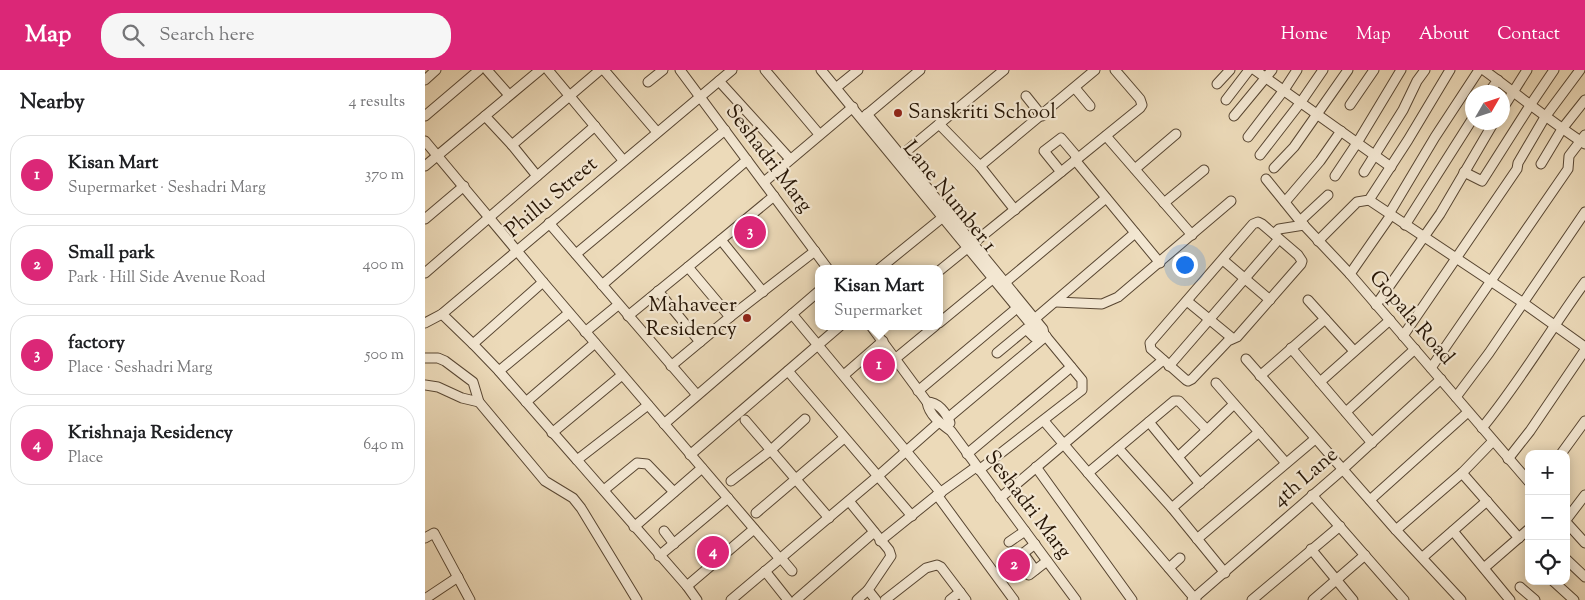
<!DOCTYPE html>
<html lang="en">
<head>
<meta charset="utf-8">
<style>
  :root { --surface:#fff; --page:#f6f6f6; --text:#202124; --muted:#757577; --line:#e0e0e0; --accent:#db2777 }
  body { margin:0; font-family:"Sorts Mill Goudy",serif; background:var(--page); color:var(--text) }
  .controls { position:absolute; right:15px; bottom:15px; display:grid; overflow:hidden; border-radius:10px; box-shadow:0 2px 12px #0003 }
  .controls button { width:45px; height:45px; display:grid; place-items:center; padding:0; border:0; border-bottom:1px solid var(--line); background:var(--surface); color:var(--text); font:25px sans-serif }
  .compass { position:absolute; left:1040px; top:15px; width:45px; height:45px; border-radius:50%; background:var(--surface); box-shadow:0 2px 12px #0003; rotate:51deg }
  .you { position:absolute; left:759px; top:194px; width:18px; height:18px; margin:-12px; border:4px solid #fff; border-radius:50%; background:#1a73e8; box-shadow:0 0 0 8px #1a73e833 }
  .badge { display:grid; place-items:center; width:32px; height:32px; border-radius:50%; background:var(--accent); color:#fff; font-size:16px; font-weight:700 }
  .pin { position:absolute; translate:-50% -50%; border:2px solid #fff; box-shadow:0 1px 5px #0006 }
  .popup { position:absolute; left:390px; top:195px; width:128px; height:65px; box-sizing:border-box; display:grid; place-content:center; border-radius:10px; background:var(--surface); filter:drop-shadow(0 1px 4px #0005); font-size:16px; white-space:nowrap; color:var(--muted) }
  .popup b { font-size:19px; color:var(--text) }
  .popup::after { content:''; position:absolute; left:50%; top:100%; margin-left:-10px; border:10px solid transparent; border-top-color:var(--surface) }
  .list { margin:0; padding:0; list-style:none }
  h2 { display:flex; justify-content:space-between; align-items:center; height:65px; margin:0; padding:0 20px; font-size:21px }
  h2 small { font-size:16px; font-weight:400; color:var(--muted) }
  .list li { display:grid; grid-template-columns:32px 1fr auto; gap:15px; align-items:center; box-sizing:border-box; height:80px; margin:0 10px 10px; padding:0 10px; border:1px solid var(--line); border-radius:20px }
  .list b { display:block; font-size:19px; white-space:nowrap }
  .list p { margin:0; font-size:16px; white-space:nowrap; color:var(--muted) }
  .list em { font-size:16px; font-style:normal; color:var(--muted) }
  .icon { flex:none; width:28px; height:28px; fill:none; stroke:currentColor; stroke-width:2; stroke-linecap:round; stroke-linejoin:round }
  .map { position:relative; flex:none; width:1160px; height:530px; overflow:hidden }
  header { display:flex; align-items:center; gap:30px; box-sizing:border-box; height:70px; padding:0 25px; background:var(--accent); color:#fff }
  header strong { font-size:24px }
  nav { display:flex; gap:28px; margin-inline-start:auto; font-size:18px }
  .search { width:350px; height:45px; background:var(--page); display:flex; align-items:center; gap:12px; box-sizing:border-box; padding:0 18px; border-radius:20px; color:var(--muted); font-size:19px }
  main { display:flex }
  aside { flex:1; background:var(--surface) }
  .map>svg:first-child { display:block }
</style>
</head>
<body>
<header>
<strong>Map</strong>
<div class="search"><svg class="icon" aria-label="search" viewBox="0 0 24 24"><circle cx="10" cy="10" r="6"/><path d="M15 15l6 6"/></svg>Search here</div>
<nav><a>Home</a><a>Map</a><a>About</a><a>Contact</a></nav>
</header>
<main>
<aside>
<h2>Nearby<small>4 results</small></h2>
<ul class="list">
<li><span class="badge">1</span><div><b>Kisan Mart</b><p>Supermarket · Seshadri Marg</p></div><em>370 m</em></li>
<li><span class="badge">2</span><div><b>Small park</b><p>Park · Hill Side Avenue Road</p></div><em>400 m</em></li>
<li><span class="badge">3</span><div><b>factory</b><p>Place · Seshadri Marg</p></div><em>500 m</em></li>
<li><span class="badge">4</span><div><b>Krishnaja Residency</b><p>Place</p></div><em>640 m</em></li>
</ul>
</aside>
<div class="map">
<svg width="1160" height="530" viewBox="0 0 1160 530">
  <rect width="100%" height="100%" fill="#ecdab9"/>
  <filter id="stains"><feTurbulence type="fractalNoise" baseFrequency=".004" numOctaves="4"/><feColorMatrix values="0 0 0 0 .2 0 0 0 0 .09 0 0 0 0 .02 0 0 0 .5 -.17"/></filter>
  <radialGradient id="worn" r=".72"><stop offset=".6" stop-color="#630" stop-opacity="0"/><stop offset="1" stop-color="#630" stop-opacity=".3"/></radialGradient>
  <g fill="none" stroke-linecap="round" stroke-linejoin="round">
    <defs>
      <g id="minor">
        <path d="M 62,0 L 84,25"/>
        <path d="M 123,0 L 198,90"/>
        <path d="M 179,0 L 232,62"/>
        <path d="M 255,0 L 403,199"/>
        <path d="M 340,0 L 394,64"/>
        <path d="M 396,0 L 613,263 L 619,264"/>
        <path d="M 830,0 L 966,97"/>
        <path d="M 1059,0 C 1093,25 1125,51 1160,74"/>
        <path d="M 0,10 L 11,0"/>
        <path d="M 294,11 L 365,89"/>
        <path d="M 223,12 L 238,0"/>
        <path d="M 792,14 L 805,0"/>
        <path d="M 412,17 L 433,0"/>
        <path d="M 650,18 L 665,36"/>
        <path d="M 1064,22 L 1073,10"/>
        <path d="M 601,26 L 617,46"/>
        <path d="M 801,30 L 824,0"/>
        <path d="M 925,35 L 949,0"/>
        <path d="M 1078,38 L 1102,0"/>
        <path d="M 442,44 L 618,259 L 619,264 L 657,310 L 657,320 L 554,400"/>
        <path d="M 0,46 L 54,0"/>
        <path d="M 60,46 L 87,75"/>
        <path d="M 809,46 L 847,0"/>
        <path d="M 439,47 L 495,0"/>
        <path d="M 514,54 L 555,96"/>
        <path d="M 681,66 L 767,165"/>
        <path d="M 823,67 L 859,20 L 872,0"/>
        <path d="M 0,71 L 118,212 L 355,489"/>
        <path d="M 835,85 L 876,32 L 898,0"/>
        <path d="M 472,89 L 579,0"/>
        <path d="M 650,90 L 735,193"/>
        <path d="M 1116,94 L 1137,59 L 1160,30"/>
        <path d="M 0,96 L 115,0"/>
        <path d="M 849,98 L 869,77 L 923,0"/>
        <path d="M 710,99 L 751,64"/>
        <path d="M 636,102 L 619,81 L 636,68 L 653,88"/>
        <path d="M 939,102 L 978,40 L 992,11 L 1000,0"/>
        <path d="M 1039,102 L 1057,111 L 1106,34 L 1129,0"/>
        <path d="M 112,106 L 87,75 L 175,0"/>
        <path d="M 910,106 L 932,73 L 976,0"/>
        <path d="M 841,109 L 875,151 L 925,204 L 1104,412"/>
        <path d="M 339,112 L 428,37"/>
        <path d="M 944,130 L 1097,232 L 1160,277"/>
        <path d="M 860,132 L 895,91 L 916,61"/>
        <path d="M 739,133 L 779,100"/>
        <path d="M 590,140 L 555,96 L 670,0"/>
        <path d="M 964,144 L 1010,67 L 1054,0"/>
        <path d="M 0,149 L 39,116"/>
        <path d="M 875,151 L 903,125"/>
        <path d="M 833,152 L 837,154 L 873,185 L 877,191 L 876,194 L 812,267 L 803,271 L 767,309 L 763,311 L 761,310 L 726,279 L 725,273 L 828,154 Z"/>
        <path d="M 124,153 L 272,325"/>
        <path d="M 980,155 L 1048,48"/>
        <path d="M 849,164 L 854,159 L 879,155"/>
        <path d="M 296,170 L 338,222"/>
        <path d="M 893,171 L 932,132 L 944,130 L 983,70 L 1025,0"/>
        <path d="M 151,184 L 300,60"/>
        <path d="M 798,190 L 845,230"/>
        <path d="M 263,197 L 349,126"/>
        <path d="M 454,199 L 518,147"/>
        <path d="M 514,201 L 715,38 L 717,35 L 715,29 L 690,0"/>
        <path d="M 0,203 L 170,56"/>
        <path d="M 925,204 L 966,145"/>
        <path d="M 177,215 L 322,90"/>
        <path d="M 577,215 L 681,128"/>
        <path d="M 233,221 L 275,272"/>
        <path d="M 883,230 L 929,281"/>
        <path d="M 762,231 L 807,268"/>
        <path d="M 631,232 L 677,234 L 693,227 L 806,131"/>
        <path d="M 951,235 L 1015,144 L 1069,52"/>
        <path d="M 17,244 L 48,274 L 118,212"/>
        <path d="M 367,244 L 516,423"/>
        <path d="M 203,246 L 263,197 L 305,247 L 246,296"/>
        <path d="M 305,247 L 390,181"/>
        <path d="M 606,252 L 710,163"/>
        <path d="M 0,253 L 17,244 L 307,0"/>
        <path d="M 514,253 L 571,206"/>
        <path d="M 446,256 L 502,332 C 504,345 515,353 526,361 L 651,530"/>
        <path d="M 160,262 L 193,235"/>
        <path d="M 978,266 L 1092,99 L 1093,93 L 1120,47 L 1155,0"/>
        <path d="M 48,274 L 74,301 L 152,390"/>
        <path d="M 866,278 L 947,373"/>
        <path d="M 572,283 L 601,259 L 609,267"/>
        <path d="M 0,288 L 13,288 L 20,291 L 48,312 L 54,332 L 120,411 L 148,428 L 156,438 L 212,530"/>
        <path d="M 470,289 L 510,256"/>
        <path d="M 821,289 L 971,460 L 1036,530"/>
        <path d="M 744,296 L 854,169"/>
        <path d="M 1006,298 L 1143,99 L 1144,86 L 1160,65"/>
        <path d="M 74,301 L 144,243"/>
        <path d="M 363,301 L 487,446"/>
        <path d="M 419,305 L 458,271"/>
        <path d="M 835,306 L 900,249"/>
        <path d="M 895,312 L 965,250"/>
        <path d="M 791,313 L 861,393"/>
        <path d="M 0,315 L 13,317 L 37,328 L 54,332"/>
        <path d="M 493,321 L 592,238"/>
        <path d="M 1031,327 L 1064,283 L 1160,142"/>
        <path d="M 101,332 L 170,273"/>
        <path d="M 502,332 C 513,332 521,342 525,353"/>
        <path d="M 223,335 L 152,390 L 262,516 L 329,459"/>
        <path d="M 921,342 L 990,279"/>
        <path d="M 523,348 L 621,266"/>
        <path d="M 320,350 L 404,448"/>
        <path d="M 619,351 L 771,530"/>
        <path d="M 724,352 L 775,414"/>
        <path d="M 239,354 L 394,221"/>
        <path d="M 1057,358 C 1095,312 1125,260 1160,212"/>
        <path d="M 127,363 L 197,305"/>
        <path d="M 693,378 L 747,438 L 800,503"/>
        <path d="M 542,384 L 646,297"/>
        <path d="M 1136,384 L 1160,351"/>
        <path d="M 265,385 L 415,256"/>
        <path d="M 753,387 L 782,360"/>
        <path d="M 1083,389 L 1105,361 L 1160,280"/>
        <path d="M 611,397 L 707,530"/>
        <path d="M 663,403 L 749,331 L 754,331 L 782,360 L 809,334"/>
        <path d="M 1037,403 L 1094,468"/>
        <path d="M 306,411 L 346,380 L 380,349"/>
        <path d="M 179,420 L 212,393 L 222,394 L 249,422"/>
        <path d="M 512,425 L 589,530"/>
        <path d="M 887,425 L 979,530"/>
        <path d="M 575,428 L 738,290"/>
        <path d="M 945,430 L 1043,342"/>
        <path d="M 424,431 L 464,480 L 466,486 L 443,520 L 451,530"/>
        <path d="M 747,438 L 834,362"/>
        <path d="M 331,443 L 419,368"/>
        <path d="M 1141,450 L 1160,425"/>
        <path d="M 1141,452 L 1160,473"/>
        <path d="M 209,457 L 277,398"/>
        <path d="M 971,460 L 1037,403 L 1068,371"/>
        <path d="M 239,461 L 249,474"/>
        <path d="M 1028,461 L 1085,530"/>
        <path d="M 0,468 L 9,463 L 45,530"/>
        <path d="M 772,469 L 890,369"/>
        <path d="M 455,471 L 512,425 L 551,397"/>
        <path d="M 584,472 L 600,461"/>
        <path d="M 886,479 L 928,530"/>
        <path d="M 598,483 L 610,500"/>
        <path d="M 234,486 L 303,428"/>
        <path d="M 998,487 L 1062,431"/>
        <path d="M 356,488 L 367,501"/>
        <path d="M 591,489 L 610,474"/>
        <path d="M 1141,489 L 1160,507"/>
        <path d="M 744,498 L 755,488"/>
        <path d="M 1059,498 L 1104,459"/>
        <path d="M 340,501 L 363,530"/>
        <path d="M 604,505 L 622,491"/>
        <path d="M 1128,511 L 1149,530"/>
        <path d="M 262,516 L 272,530"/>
        <path d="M 1095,517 L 1110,530"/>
        <path d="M 0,529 L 33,507"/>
        <path d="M 306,530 L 453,406 L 513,353"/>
        <path d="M 371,530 L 449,462"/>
        <path d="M 432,530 L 443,520"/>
        <path d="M 460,530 L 501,498 L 512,495 L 516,497 L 541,530"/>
        <path d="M 525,530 L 535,522"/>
        <path d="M 767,530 L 917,400 L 1016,309"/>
        <path d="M 827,530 L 915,456"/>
        <path d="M 888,530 L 940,485"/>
      </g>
    </defs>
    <use href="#minor" stroke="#584632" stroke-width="11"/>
    <use href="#minor" stroke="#f3e7d2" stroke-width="9"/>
  </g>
  <g fill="#8f2418" stroke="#f3e7d2" stroke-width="2">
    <circle cx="473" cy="43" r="5"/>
    <circle cx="322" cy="248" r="5"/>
  </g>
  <g text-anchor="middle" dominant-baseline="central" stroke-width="4.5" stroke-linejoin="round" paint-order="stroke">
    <g font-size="21" fill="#261505" stroke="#f3e7d2" text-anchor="start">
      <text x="483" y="43">Sanskriti School</text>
      <text x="312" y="236" text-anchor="end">Mahaveer<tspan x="312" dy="24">Residency</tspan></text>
    </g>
    <g font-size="21" fill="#261505" stroke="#f3e7d2">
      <text transform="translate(343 89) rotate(53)">Seshadri Marg</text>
      <text transform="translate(524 127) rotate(51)">Lane Number 1</text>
      <text transform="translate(127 128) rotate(-40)">Phillu Street</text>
      <text transform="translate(986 248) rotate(49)">Gopala Road</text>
      <text transform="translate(881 408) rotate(-41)">4th Lane</text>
      <text transform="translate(602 435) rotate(53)">Seshadri Marg</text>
    </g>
  </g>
  <rect width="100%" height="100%" filter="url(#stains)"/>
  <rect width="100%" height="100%" fill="url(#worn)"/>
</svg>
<div class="controls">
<button>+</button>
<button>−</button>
<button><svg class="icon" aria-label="locate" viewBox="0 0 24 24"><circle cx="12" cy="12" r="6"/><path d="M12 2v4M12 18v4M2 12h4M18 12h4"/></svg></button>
</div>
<svg class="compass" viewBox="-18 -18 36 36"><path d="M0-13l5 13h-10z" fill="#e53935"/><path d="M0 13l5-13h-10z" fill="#757577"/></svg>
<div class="you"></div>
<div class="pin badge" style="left:454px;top:295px">1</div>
<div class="popup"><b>Kisan Mart</b>Supermarket</div>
<div class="pin badge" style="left:589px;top:495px">2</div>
<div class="pin badge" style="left:325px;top:162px">3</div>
<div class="pin badge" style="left:288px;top:482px">4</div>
</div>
</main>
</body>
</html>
